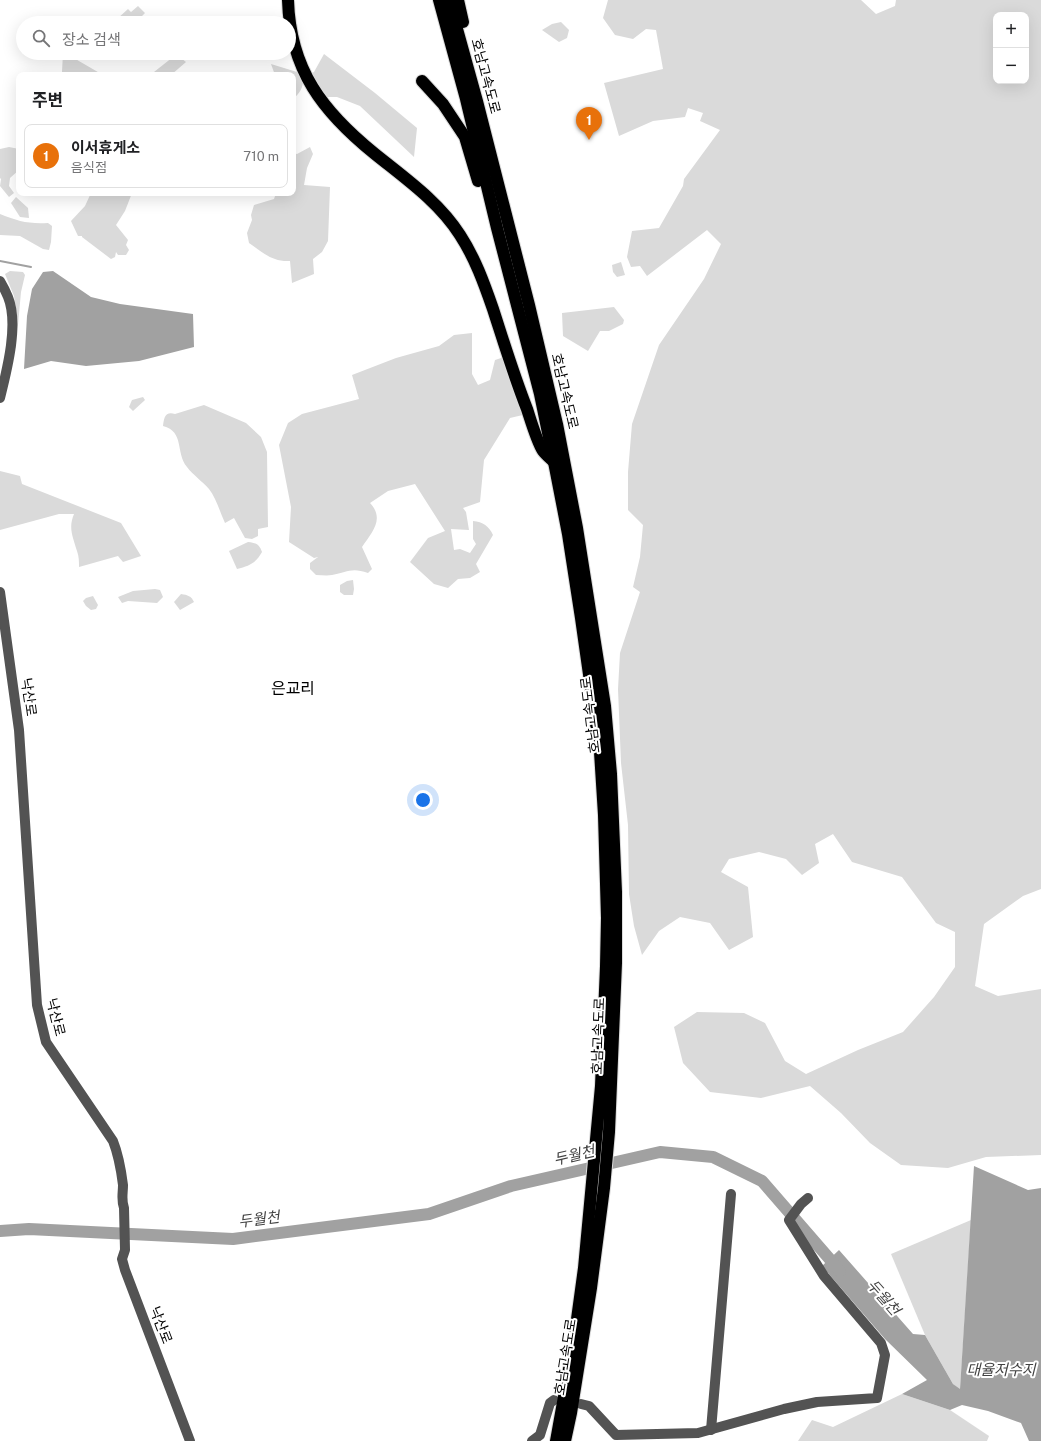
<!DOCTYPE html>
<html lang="ko">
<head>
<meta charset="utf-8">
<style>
  :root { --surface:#fff; --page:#f2f2f2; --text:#202124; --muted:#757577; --line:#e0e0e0; --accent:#0b8043 }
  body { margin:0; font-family:"Public Sans","Noto Sans KR",sans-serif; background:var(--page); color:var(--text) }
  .controls { position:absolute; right:12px; top:12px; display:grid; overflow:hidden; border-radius:8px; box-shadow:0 4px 16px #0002 }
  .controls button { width:36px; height:36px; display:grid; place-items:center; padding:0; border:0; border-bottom:1px solid var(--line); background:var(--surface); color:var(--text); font:20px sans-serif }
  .you { position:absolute; left:423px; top:800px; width:14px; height:14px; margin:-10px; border:3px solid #fff; border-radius:50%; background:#1a73e8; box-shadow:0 0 0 6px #1a73e833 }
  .badge { display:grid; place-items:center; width:26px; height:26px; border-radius:50%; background:var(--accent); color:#fff; font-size:13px; font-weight:700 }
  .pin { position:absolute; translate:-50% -33px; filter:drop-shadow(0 1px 2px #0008) }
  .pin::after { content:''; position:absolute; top:21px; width:14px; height:12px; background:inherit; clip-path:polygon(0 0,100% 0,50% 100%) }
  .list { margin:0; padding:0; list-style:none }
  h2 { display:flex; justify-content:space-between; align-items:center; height:52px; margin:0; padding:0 16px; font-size:17px }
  h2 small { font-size:13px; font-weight:400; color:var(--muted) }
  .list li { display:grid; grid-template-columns:26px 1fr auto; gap:12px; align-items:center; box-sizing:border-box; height:64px; margin:0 8px 8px; padding:0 8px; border:1px solid var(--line); border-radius:8px }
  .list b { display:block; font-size:15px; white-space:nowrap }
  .list p { margin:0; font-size:13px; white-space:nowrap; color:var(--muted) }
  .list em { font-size:13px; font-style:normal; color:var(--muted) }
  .icon { flex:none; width:22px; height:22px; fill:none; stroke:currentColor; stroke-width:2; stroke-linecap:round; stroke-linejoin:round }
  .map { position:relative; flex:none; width:1041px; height:1441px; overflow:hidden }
  .search { position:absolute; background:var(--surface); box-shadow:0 4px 16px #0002; left:16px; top:16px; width:280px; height:44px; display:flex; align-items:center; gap:10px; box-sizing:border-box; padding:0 14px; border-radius:22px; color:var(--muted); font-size:15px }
  .panel { position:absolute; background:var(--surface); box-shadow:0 4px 16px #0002; left:16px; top:72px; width:280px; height:124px; border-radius:8px }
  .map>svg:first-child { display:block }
</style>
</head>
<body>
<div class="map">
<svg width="1041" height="1441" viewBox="0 0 1041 1441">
  <rect width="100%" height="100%" fill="#fff"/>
  <g fill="#dadada" fill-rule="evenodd">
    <path d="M 608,0 L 861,0 L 876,14 L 895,6 L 896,0 L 1041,0 L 1041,889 L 1023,896 L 984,924 L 975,986 L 998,996 L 1041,989 L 1041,1155 L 986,1157 L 948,1168 L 901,1165 L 870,1143 L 841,1113 L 810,1086 L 761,1098 L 710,1092 L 683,1063 L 674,1027 L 697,1012 L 744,1013 L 765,1023 L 785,1061 L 806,1074 L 858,1050 L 903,1032 L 934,997 L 955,967 L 955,932 L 936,923 L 902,877 L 852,862 L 833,834 L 815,844 L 819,863 L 802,875 L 786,859 L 759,852 L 729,859 L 721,872 L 748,887 L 753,937 L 729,950 L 710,923 L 680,917 L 659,931 L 642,955 L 634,926 L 629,894 L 628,825 L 621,763 L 618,689 L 620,653 L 640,592 L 633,587 L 640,557 L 643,525 L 628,510 L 628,472 L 632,424 L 659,345 L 704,279 L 721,244 L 707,230 L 647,276 L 640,266 L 631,267 L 627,257 L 632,231 L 659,228 L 683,186 L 684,179 L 720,130 L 700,121 L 703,113 L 688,108 L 685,117 L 653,121 L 619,136 L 604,83 L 663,69 L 656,30 L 646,29 L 633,39 L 615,35 L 603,18 ZM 996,15 L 1026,15 L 1026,81 L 996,81 Z"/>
    <path d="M 138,6 L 145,13 L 138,20 L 135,17 L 128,23 L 120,23 L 117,19 L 128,9 L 131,12 Z"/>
    <path d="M 561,22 L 569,30 L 567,38 L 559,42 L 542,30 L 552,24 Z"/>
    <path d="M 63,53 L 72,57 L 103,75 L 58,75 L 62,72 Z"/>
    <path d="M 324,54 L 375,93 L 417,128 L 414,157 L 360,106 L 337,97 L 320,97 L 308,75 L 314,72 Z"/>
    <path d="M 177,55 L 186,62 L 171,75 L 157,75 L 154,72 L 173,57 Z"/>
    <path d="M 271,64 L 297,72 L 303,77 C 304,87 300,93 293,99 L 293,75 L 275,75 Z"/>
    <path d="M 9,147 L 19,149 L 19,170 L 10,178 L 9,186 L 14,193 L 9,197 L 0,186 L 1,179 L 0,178 L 0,149 Z"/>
    <path d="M 310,147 L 313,154 L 307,168 L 304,185 L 330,187 L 328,241 L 322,252 L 313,259 L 314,274 L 292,283 L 290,261 C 272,262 264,253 249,243 L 247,233 L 252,220 L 251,215 L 254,205 L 274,199 L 276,193 L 293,193 L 293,153 L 297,154 Z"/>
    <path d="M 91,193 L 132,193 L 125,211 L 116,225 L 128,240 L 126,245 L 129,250 L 126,255 L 118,255 L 116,252 L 115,257 L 111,259 L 82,237 L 82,236 L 78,236 L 71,221 L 85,206 Z"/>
    <path d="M 16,197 L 28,208 L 29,218 L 20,217 L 11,203 Z"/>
    <path d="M 0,214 C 18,221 27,224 48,223 L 52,226 L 51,242 L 49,250 L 43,249 L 20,236 L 0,235 Z"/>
    <path d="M 621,262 L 625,275 L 617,277 L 613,272 L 612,265 Z"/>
    <path d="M 10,271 L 23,272 L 25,275 L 21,292 L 16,347 L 13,351 L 17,317 L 14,296 L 5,274 Z"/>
    <path d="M 614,307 L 624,320 L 623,324 L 609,331 L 600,331 L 588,351 L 563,336 L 562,313 Z"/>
    <path d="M 472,333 L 472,374 L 478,385 L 490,380 L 495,360 L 510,355 L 527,414 L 510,418 L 484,460 L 480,502 L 463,508 L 466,512 L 469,530 L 451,529 L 454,550 L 460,549 L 470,553 L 476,544 L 473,539 L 473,521 C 483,522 489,526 493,535 L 476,564 L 480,572 L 470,578 L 458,579 L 448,588 L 434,584 L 410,562 L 428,538 L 445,531 L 415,484 L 388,491 L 370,503 C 385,519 372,532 362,547 L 372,569 L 368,573 C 352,567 347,572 332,575 C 327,576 321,575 316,575 L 310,569 L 310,563 L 318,557 L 314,558 L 289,542 L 291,507 L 279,445 L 288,423 L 302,414 L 359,399 L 352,375 L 396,358 L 439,346 L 454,335 Z"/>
    <path d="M 143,397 L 145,400 L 133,411 L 129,407 L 132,400 Z"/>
    <path d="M 204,405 L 246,423 L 261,437 L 267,452 L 268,527 L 258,529 L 258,536 L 252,539 L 245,538 L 234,518 L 225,523 C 220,512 216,498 209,489 C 202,481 193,475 187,467 C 175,452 185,432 163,426 C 164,418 165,411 175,414 Z"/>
    <path d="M 0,471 L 20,476 L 22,484 L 121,523 L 141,556 L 123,562 L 118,556 L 79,567 C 79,562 79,556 77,551 C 73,537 68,528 74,514 L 59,514 L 0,530 Z"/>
    <path d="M 248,542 C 256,543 259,544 262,552 C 256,563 249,566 237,569 L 229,551 Z"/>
    <path d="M 353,580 L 354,589 L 353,595 L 344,595 L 340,592 L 340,585 L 347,581 Z"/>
    <path d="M 155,589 L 160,590 L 163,597 L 157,603 L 128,601 L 122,603 L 118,597 L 133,591 Z"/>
    <path d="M 181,594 C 188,595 191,596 194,602 L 180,610 L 174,602 Z"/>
    <path d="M 93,596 L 98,605 L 96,609 L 91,610 L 86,606 L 83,601 L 86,598 Z"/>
    <path d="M 971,1220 L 960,1390 L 953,1384 L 925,1335 L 891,1254 Z"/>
    <path d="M 902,1394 L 950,1410 L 989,1436 L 987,1441 L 798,1441 L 812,1420 L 833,1427 Z"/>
  </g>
  <g fill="#a1a1a1">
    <path d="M 53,271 L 91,297 L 120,304 L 193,314 L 194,347 L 139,361 L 86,366 L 51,361 L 24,369 L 27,316 L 32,289 L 43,272 Z"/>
    <path d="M 974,1166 L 1028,1190 L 1041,1188 L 1041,1441 L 1029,1441 L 1021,1423 L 988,1411 L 962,1405 L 950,1410 L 902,1394 L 927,1380 L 885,1339 L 822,1266 L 839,1250 L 913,1334 L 925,1335 L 953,1384 L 960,1389 Z"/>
  </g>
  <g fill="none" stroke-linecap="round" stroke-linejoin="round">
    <path stroke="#a1a1a1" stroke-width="2" d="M 0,261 L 31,267"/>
    <path stroke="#a1a1a1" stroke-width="12" d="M 0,1231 L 29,1229 L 233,1239 L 429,1214 L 511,1186 L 660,1152 L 713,1157 L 762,1181 L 840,1271"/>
    <defs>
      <g id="highway">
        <path d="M 288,0 C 290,70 323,112 375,154 C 406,179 439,202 460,235 C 475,258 484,283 493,309 C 504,343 514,376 527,409 C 531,421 537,442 543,451 C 546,455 551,459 554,462"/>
        <path d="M 439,0 L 466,99 L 497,228 L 540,394 L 554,462 L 568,534 L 581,618 L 600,752 L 604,815 L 607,918 L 606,966 L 601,1086 L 584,1268 L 574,1341 L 556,1441"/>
        <path d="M 449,0 L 477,101 L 529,305 L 557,424 L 577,528 L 605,706 L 611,774 L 616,892 L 616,963 L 609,1132 L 604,1188 L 591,1288 L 571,1413 L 565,1441"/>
        <path d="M 458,0 L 463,22"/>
        <path d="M 422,81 L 443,104 L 465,137 L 478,181"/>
      </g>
    </defs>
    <use href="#highway" stroke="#dbdbdb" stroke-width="14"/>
    <g stroke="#535353" stroke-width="10">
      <path d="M 0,281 C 3,286 6,292 8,297 C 19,324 7,370 0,398"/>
      <path d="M 0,592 L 19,730 L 37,1005 L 46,1042 L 113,1141 C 119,1156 121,1169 123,1185 C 123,1193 121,1200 124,1208 L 125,1250 L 122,1259 L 125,1270 L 190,1441"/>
      <path d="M 581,1404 L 589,1406 L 616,1435 L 698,1433 L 784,1409 L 817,1402 L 877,1398 L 885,1355 L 881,1343 L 824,1276 L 789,1220 L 801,1204 L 808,1198"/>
      <path d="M 711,1430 L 731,1194"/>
      <path d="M 532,1441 L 540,1435 L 550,1403 L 554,1400"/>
    </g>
    <use href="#highway" stroke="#000" stroke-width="12"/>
  </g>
  <g text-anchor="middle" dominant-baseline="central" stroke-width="4" stroke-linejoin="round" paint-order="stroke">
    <g font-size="14" fill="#000" stroke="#fff">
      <text transform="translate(486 76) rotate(75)">호남고속도로</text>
      <text transform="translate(565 391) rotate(77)">호남고속도로</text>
      <text transform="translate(29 697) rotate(82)">낙산로</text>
      <text transform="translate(590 715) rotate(-97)">호남고속도로</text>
      <text transform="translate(56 1017) rotate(76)">낙산로</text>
      <text transform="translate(598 1036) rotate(-88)">호남고속도로</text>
      <text transform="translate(161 1325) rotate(69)">낙산로</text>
      <text transform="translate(565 1357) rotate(-81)">호남고속도로</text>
    </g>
    <g font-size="15" font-style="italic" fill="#424242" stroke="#fff">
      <text transform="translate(574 1155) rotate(-13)">두월천</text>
      <text transform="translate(259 1219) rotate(-7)">두월천</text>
      <text transform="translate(884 1297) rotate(49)">두월천</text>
      <text x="1001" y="1369">대율저수지</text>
    </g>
    <g font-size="16" fill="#000" stroke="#fff">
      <text x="293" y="688">은교리</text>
    </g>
  </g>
</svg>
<div class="controls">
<button>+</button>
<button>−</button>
</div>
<div class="you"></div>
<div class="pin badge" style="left:589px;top:140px;background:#e8710a">1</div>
<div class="search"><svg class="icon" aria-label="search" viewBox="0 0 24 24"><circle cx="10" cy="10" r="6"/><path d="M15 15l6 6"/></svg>장소 검색</div>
<section class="panel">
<h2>주변<small></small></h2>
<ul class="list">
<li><span class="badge" style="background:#e8710a">1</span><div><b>이서휴게소</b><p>음식점</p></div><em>710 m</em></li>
</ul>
</section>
</div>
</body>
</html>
